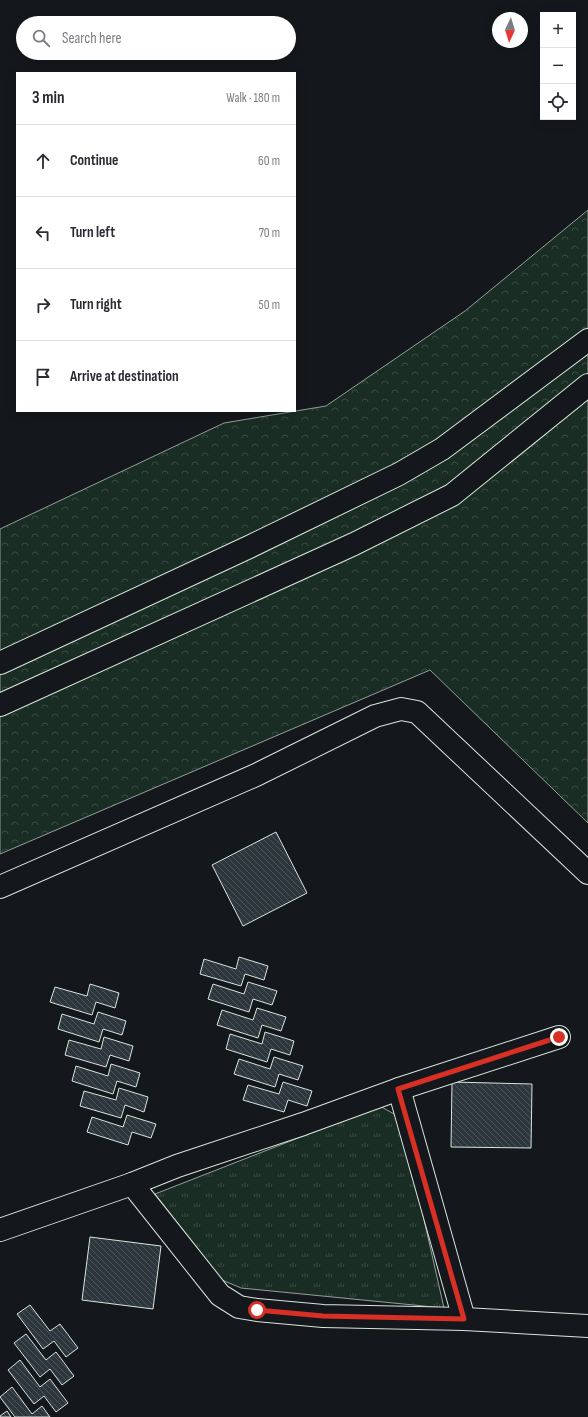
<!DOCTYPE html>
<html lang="en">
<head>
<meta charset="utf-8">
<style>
  :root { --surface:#fff; --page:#f7f7f7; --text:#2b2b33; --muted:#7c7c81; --line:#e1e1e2 }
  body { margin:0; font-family:"Sofia Sans Condensed",sans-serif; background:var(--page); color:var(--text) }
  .controls { position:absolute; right:12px; top:12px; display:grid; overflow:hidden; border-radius:0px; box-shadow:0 2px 10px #0003 }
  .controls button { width:36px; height:36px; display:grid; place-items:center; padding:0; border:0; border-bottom:1px solid var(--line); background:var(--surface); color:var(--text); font:20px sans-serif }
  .compass { position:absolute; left:492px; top:12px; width:36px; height:36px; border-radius:50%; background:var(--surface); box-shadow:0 2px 10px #0003; rotate:184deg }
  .stop { position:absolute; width:12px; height:12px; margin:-9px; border:3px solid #d93025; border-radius:50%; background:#fff }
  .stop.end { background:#d93025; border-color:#fff; box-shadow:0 1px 4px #0008 }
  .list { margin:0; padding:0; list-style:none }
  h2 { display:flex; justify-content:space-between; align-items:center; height:52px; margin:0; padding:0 16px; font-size:17px }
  h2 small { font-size:13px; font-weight:400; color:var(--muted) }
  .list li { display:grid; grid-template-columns:26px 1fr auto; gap:12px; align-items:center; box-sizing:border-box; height:72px; padding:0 16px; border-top:1px solid var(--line) }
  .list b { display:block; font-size:15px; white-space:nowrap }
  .list em { font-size:13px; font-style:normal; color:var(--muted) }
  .icon { flex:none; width:22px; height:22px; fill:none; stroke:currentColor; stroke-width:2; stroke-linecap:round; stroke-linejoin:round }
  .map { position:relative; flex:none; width:588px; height:1417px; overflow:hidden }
  .search { position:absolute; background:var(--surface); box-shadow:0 2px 10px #0003; left:16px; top:16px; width:280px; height:44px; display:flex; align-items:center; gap:10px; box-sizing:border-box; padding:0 14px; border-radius:22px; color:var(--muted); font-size:15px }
  .panel { position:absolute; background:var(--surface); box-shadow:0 2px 10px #0003; left:16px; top:72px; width:280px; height:340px; border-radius:0px }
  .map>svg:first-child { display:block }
</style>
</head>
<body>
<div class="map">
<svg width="588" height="1417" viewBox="0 0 588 1417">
  <defs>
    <pattern id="grass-tufts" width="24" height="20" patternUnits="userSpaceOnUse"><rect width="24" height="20" fill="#1a2d24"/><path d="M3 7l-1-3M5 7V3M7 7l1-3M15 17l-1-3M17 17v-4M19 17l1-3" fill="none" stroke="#3b4b43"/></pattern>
    <pattern id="forest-crowns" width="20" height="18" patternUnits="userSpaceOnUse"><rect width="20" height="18" fill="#1a2d24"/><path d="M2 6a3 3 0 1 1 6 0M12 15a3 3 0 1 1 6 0" fill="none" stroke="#3b4b43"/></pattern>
    <pattern id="building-back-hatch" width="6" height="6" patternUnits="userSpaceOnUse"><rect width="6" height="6" fill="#2c363c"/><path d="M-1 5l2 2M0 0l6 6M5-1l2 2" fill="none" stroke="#4a5358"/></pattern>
  </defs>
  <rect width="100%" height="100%" fill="#14181c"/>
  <path fill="url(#grass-tufts)" stroke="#939e99" d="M 380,1106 L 401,1118 L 444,1308 L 241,1288 L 222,1280 L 155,1194 Z"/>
  <path fill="url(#forest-crowns)" stroke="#939e99" d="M 588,210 L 588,823 L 430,670 L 0,854 L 0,529 L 224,423 L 326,406 L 465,311 Z"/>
  <g fill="url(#building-back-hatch)" stroke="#d8e6dc">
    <path d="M 276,832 L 307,893 L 243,926 L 212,865 Z"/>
    <path d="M 239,957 L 268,966 L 264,980 L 245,974 L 241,986 L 200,974 L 204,959 L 236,969 Z"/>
    <path d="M 248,982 L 277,991 L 272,1005 L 253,999 L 249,1012 L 208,999 L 213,984 L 244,994 Z"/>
    <path d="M 90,984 L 119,993 L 115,1008 L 96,1002 L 92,1015 L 50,1002 L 55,987 L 87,996 Z"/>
    <path d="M 257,1008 L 286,1017 L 281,1031 L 262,1025 L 258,1038 L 217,1025 L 222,1010 L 253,1020 Z"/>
    <path d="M 98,1012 L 126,1021 L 122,1035 L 103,1029 L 99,1042 L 58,1029 L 62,1014 L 94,1024 Z"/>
    <path d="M 265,1032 L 294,1041 L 290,1055 L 271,1049 L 267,1062 L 226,1049 L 230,1034 L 262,1044 Z"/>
    <path d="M 104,1037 L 133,1046 L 129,1061 L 110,1055 L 106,1067 L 65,1055 L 69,1040 L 101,1049 Z"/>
    <path d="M 274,1057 L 303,1066 L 298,1080 L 279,1074 L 275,1087 L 234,1074 L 239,1059 L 270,1069 Z"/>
    <path d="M 111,1064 L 140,1073 L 136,1087 L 117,1081 L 113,1094 L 72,1081 L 76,1066 L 108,1076 Z"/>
    <path d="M 283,1082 L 312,1091 L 307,1106 L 288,1100 L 284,1112 L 243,1100 L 248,1085 L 279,1094 Z"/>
    <path d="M 452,1082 L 532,1084 L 531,1148 L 451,1147 Z"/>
    <path d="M 119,1088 L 148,1097 L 144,1112 L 125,1105 L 121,1118 L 80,1106 L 84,1091 L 116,1100 Z"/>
    <path d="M 127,1115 L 156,1124 L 151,1138 L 132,1132 L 128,1145 L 87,1132 L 92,1117 L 123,1127 Z"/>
    <path d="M 90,1237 L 161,1246 L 153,1309 L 82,1300 Z"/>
    <path d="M 30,1305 L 50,1331 L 60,1324 L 78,1348 L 66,1357 L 54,1341 L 43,1349 L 17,1314 Z"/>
    <path d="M 26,1334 L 46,1360 L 56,1352 L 74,1376 L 62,1385 L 50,1369 L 40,1377 L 14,1343 Z"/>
    <path d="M 20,1360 L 40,1387 L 50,1379 L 68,1403 L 56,1412 L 44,1396 L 34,1404 L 8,1370 Z"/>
    <path d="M 12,1387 L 32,1414 L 42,1406 L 50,1417 L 15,1417 L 0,1397 Z"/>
    <path d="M 7,1411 L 11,1417 L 0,1417 L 0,1416 Z"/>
  </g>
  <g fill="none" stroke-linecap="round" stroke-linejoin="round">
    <defs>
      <g id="minor">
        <path d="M 0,663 L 249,547 L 399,474 L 442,449 L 588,340"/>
        <path d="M 0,705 L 354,544 L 452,495 L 588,385"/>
        <path d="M 0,887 L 256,775 L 375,716 L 401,709 L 417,712 L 588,873"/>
        <path d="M 399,1089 L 464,1319"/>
        <path d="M 132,1184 L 220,1295 L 239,1307 L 257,1310 L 323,1316 L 464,1319 L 588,1326"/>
        <path d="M 0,1230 L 132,1184 L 177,1166 L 303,1124 L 399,1089 L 559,1037"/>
      </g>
    </defs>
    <use href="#minor" stroke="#d8e6dc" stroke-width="24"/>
    <use href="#minor" stroke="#14181c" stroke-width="22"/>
  </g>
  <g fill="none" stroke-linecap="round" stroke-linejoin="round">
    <path stroke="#d93025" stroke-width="5" d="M 257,1310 L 323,1316 L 464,1319 L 398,1089 L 559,1037"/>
  </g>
</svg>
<div class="controls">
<button>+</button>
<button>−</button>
<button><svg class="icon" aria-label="locate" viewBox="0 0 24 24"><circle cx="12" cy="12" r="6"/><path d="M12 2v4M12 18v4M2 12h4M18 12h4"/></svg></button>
</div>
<svg class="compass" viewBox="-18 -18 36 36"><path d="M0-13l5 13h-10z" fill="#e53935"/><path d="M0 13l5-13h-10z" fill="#7c7c81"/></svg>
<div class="stop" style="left:257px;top:1310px"></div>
<div class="stop end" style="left:559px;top:1037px"></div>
<div class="search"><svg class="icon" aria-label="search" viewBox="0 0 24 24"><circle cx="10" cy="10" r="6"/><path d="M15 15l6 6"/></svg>Search here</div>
<section class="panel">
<h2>3 min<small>Walk · 180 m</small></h2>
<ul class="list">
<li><svg class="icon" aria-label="ahead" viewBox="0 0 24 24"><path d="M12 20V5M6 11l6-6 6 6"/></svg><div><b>Continue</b></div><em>60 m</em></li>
<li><svg class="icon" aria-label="left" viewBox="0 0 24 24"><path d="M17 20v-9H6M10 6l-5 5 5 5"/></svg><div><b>Turn left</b></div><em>70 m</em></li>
<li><svg class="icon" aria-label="right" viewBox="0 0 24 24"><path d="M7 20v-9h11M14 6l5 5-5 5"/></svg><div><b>Turn right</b></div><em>50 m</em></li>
<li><svg class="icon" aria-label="arrive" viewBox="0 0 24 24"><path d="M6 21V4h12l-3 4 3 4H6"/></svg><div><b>Arrive at destination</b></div></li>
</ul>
</section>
</div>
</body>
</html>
